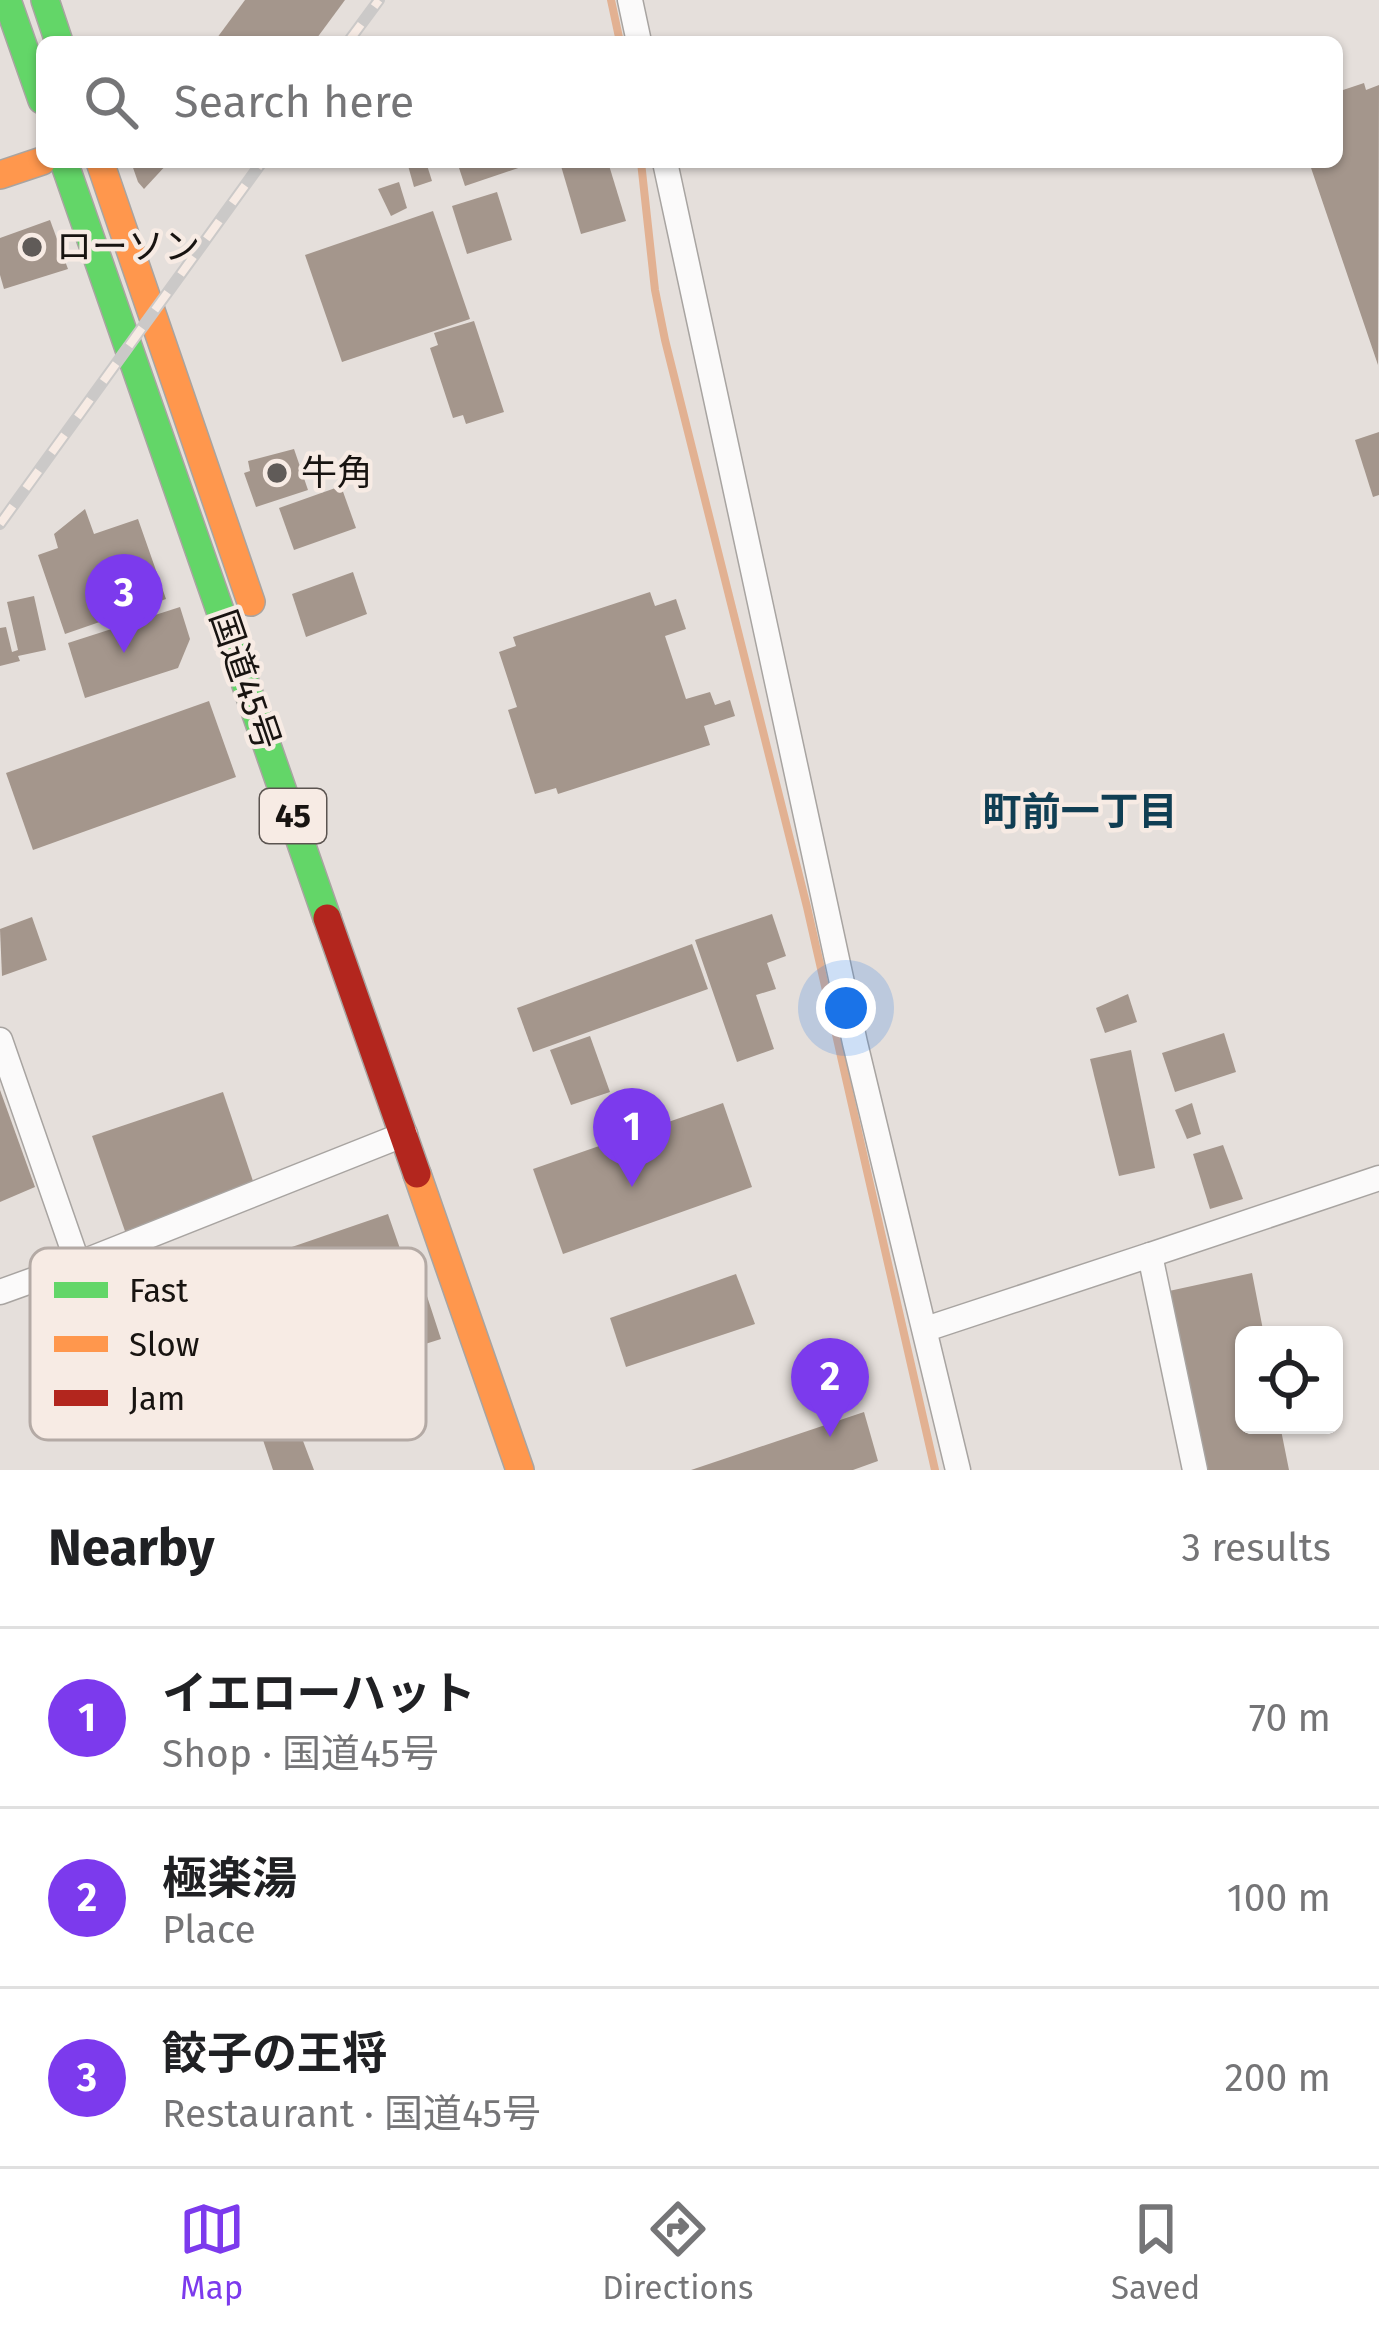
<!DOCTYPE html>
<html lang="en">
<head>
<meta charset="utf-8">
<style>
  :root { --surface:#fff; --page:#f6f6f6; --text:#202124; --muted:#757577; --line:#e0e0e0; --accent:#7c3aed }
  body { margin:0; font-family:"Fira Sans","Noto Sans JP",sans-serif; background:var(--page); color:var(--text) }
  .controls { position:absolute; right:36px; bottom:36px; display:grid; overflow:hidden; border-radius:18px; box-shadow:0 3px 9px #0004 }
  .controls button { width:108px; height:108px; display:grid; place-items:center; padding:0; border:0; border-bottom:3px solid var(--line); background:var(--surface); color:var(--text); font:60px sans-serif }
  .you { position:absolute; left:846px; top:1008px; width:42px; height:42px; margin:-30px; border:9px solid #fff; border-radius:50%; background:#1a73e8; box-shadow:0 0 0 18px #1a73e833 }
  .badge { display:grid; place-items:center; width:78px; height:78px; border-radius:50%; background:var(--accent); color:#fff; font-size:39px; font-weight:700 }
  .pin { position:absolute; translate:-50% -99px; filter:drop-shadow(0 3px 6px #0008) }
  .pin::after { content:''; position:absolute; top:63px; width:42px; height:36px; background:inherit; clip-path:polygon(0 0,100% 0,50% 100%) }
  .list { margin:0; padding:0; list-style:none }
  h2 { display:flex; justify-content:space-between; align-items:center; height:156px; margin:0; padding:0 48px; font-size:51px }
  h2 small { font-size:39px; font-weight:400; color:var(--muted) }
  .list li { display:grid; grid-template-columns:78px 1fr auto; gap:36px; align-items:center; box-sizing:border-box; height:180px; padding:0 48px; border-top:3px solid var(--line) }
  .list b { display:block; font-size:45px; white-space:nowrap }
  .list p { margin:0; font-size:39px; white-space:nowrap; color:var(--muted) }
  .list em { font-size:39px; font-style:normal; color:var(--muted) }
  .icon { flex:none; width:66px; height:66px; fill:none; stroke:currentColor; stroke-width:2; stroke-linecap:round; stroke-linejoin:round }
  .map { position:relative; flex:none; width:1379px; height:1470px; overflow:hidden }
  .search { position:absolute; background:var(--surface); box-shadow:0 3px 9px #0004; left:36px; right:36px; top:36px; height:132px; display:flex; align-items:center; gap:30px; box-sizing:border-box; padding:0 42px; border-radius:18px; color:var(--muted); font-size:45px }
  .sheet { height:696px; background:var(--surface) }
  nav { display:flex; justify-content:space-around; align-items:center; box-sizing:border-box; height:168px; border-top:3px solid var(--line); background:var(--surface); font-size:33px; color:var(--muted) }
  nav a { display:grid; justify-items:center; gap:6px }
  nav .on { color:var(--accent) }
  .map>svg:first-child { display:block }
</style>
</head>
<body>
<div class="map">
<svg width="1379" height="1470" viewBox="0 0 1379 1470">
  <rect width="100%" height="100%" fill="#e5dfdb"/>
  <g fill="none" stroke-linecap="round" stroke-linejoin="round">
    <g stroke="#e2b192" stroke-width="8">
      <path d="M 611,0 L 620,42"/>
      <path d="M 641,162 L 655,290 L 665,340 L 807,907 L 935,1470"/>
    </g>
  </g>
  <g fill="#a4968c">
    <path d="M 245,0 L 345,0 L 314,42 L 214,42 Z"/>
    <path d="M 1364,83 L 1366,90 L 1379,85 L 1378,365 L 1309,162 L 1337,162 L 1337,92 Z"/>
    <path d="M 131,162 L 169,162 L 144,189 L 138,182 Z"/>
    <path d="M 407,162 L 426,162 L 432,181 L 414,187 Z"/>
    <path d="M 457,162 L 533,162 L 533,163 L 465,186 Z"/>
    <path d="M 574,162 L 608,162 L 626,221 L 581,234 L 561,166 Z"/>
    <path d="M 399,182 L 407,208 L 391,216 L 378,189 Z"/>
    <path d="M 497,192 L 512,240 L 467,254 L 452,206 Z"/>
    <path d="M 433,211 L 470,319 L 342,362 L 305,255 Z"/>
    <path d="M 50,220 L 68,269 L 4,289 L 0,275 L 0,238 Z"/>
    <path d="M 474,321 L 504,412 L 466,424 L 463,415 L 453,418 L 430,348 L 438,345 L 434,333 Z"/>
    <path d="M 1379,432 L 1379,495 L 1373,497 L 1355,440 Z"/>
    <path d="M 294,449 L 308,490 L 256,507 L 244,473 L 250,471 L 248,461 Z"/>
    <path d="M 341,486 L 356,528 L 294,550 L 279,508 Z"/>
    <path d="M 85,509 L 94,534 L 138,519 L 166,599 L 65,634 L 38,555 L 58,548 L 54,534 Z"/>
    <path d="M 353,572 L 367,614 L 306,637 L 292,594 Z"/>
    <path d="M 650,592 L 655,606 L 676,599 L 686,629 L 665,636 L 686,699 L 710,692 L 715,705 L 730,700 L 735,716 L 704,726 L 710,745 L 558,794 L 556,788 L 535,794 L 508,710 L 517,707 L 499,652 L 516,646 L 513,637 Z"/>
    <path d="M 34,596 L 46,650 L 18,656 L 20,661 L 0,666 L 0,628 L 6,627 L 12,652 L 18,650 L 7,602 Z"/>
    <path d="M 180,607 L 190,639 L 178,668 L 85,698 L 68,643 Z"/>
    <path d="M 209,701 L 236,777 L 33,850 L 6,773 Z"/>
    <path d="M 772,914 L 786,956 L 767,963 L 776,989 L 756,995 L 774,1049 L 737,1062 L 695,940 Z"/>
    <path d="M 32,917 L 47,960 L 2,976 L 0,929 Z"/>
    <path d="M 692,944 L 708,989 L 533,1052 L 517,1008 Z"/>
    <path d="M 1128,994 L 1137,1022 L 1105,1033 L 1096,1008 Z"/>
    <path d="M 1224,1033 L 1236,1072 L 1175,1092 L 1162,1053 Z"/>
    <path d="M 590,1036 L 610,1092 L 571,1105 L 550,1050 Z"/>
    <path d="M 1131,1050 L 1155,1168 L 1119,1176 L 1090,1059 Z"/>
    <path d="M 0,1090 L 35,1187 L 0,1202 Z"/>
    <path d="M 223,1092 L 257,1193 L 127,1237 L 92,1136 Z"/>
    <path d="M 723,1103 L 752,1187 L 563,1254 L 533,1169 Z"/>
    <path d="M 1192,1103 L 1201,1134 L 1187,1139 L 1175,1110 Z"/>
    <path d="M 1223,1145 L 1243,1199 L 1210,1209 L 1193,1154 Z"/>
    <path d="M 388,1214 L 413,1286 L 258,1338 L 249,1315 L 236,1320 L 227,1291 L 240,1286 L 235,1272 L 288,1254 L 286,1249 Z"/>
    <path d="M 1252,1273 L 1264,1335 L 1244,1335 L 1244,1425 L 1280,1425 L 1289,1470 L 1208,1470 L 1169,1291 Z"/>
    <path d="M 736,1274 L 755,1324 L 626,1367 L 610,1318 Z"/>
    <path d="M 424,1287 L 441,1339 L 403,1351 L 414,1386 L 326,1416 L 317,1390 L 279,1403 L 271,1379 L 252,1385 L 240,1349 Z"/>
    <path d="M 864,1412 L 878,1461 L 853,1470 L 691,1470 Z"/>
    <path d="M 297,1425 L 314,1470 L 273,1470 L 262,1437 Z"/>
  </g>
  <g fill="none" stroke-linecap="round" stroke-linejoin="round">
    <defs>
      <g id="street">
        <path d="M 630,0 L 639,42"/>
        <path d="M 665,162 L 855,1043 L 958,1470"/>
        <path d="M 0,1040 L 78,1264"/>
        <path d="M 0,1292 L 78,1264 L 405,1134"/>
        <path d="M 926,1329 L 1150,1255"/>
        <path d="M 1195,1470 L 1150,1255 L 1379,1178"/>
      </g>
      <g id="fast">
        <path d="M 7,0 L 42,100"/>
        <path d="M 45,0 L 59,42"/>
        <path d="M 64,162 L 327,918"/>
      </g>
      <g id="slow">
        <path d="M 100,162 L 251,602"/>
        <path d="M 0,175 L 42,161"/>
        <path d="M 417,1174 L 520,1470"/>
      </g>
      <path id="jam" d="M 327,918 L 417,1174"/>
    </defs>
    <use href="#street" stroke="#a8a4a1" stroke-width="27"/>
    <use href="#fast" stroke="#a8a4a1" stroke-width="30"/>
    <use href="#slow" stroke="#a8a4a1" stroke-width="30"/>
    <use href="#jam" stroke="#a8a4a1" stroke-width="30"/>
    <use href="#street" stroke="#fbfafa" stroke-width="24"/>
    <use href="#fast" stroke="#63d668" stroke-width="27"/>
    <use href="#slow" stroke="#ff974d" stroke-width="27"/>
    <use href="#jam" stroke="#b3261e" stroke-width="27"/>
    <defs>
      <g id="rail">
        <path d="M 348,42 L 379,0"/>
        <path d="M 0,524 L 262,162"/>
      </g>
    </defs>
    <use href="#rail" stroke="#cbc9c8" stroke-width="12"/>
    <use href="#rail" stroke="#f7ebe4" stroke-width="8" stroke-dasharray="22" stroke-linecap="butt"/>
  </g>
  <g fill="#605b58" stroke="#f7ebe4" stroke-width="4.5">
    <circle cx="32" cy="247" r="12"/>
    <circle cx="277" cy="473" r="12"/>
  </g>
  <g text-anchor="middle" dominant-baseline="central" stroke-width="9" stroke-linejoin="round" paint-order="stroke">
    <rect fill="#f7ebe4" stroke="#5b5450" stroke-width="3" x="260" y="789" width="66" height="54" rx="9"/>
    <g font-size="33" font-weight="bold" fill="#181411">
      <text x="293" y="816">45</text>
    </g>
    <g font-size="36" fill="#181411" stroke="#f7ebe4" text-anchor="start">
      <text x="56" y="247">ローソン</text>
      <text x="301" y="473">牛角</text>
    </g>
    <g font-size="36" fill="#181411" stroke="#f7ebe4">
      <text transform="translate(245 680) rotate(71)">国道45号</text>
    </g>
    <g font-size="39" font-weight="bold" fill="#103e53" stroke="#f7ebe4">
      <text x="1080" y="812">町前一丁目</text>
    </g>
  </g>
  <rect x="30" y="1248" width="396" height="192" rx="18" fill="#f7ebe4" stroke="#b4aaa5" stroke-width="3"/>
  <rect x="54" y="1282" width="54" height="16" fill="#63d668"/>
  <rect x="54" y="1336" width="54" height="16" fill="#ff974d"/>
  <rect x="54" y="1390" width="54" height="16" fill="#b3261e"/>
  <g font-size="33" fill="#181411">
    <text x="129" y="1302">Fast</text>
    <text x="129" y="1356">Slow</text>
    <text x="129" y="1410">Jam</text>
  </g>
</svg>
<div class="controls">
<button><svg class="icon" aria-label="locate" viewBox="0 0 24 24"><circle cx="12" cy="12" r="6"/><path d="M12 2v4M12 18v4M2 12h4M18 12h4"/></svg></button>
</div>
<div class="you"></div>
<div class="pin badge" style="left:632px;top:1187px">1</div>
<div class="pin badge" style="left:830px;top:1437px">2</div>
<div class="pin badge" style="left:124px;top:653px">3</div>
<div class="search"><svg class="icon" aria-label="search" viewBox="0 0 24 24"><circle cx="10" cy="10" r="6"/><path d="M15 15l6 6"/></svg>Search here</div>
</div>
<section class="sheet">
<h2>Nearby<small>3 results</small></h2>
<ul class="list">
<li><span class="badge">1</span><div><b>イエローハット</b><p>Shop · 国道45号</p></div><em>70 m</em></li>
<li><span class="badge">2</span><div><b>極楽湯</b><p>Place</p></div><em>100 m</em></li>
<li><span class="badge">3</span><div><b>餃子の王将</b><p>Restaurant · 国道45号</p></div><em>200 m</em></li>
</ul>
</section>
<nav>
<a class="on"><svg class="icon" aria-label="map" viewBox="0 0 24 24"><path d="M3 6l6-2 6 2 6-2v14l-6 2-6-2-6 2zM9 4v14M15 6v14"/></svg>Map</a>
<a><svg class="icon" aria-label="directions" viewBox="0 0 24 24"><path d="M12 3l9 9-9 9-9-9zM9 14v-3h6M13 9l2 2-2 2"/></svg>Directions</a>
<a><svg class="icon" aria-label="saved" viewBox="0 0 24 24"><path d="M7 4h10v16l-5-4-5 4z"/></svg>Saved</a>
</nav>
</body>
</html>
